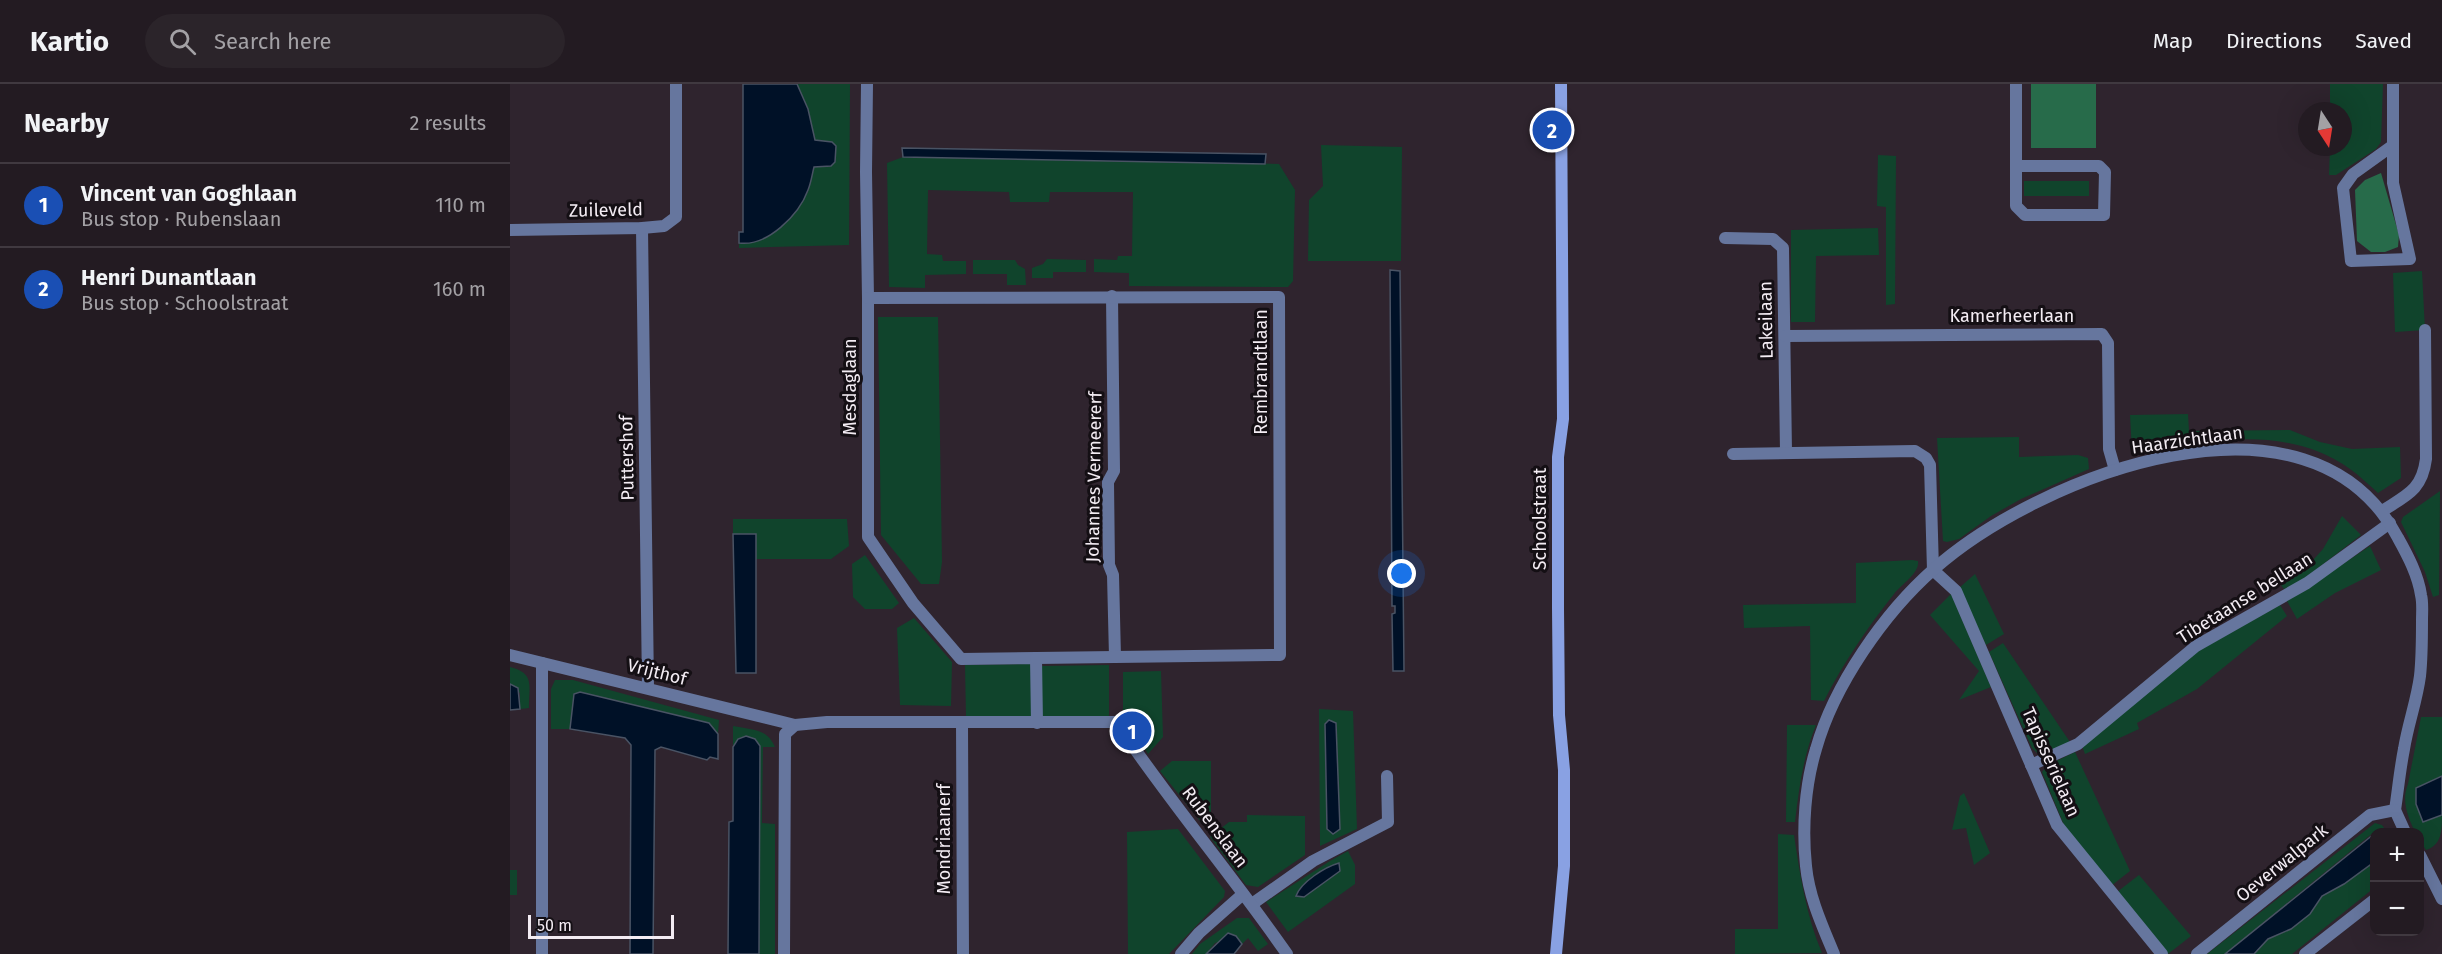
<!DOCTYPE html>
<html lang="en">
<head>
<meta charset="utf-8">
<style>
  :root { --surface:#231b22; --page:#2b242a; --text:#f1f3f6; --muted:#a3a1a5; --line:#403940; --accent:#8c9099 }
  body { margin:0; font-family:"Fira Sans",sans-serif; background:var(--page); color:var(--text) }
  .controls { position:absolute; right:18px; bottom:18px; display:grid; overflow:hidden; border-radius:12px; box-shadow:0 6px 24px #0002 }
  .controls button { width:54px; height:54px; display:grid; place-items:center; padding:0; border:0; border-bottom:2px solid var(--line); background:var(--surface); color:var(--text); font:30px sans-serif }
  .compass { position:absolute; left:1788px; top:18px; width:54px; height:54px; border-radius:50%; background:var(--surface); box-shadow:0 6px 24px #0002; rotate:168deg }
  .scale { position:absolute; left:18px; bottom:15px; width:146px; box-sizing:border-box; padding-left:6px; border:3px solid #f3ecf3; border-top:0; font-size:16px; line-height:21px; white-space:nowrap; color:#f3ecf3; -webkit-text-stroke:4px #140f14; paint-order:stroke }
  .you { position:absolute; left:892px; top:490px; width:21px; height:21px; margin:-15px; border:4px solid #fff; border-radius:50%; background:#1a73e8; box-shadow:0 0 0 9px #1a73e833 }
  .badge { display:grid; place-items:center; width:39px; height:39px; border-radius:50%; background:var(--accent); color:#fff; font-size:20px; font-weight:700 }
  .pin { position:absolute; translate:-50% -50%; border:3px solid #fff; box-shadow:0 2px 6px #0006 }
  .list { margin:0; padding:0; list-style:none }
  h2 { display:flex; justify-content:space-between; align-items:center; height:78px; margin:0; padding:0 24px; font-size:26px }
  h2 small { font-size:20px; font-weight:400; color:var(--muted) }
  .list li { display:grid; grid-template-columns:39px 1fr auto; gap:18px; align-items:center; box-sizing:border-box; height:84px; padding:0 24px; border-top:2px solid var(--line) }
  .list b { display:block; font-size:22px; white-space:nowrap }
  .list p { margin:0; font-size:20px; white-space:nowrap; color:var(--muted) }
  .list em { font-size:20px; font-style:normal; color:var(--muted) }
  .icon { flex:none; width:33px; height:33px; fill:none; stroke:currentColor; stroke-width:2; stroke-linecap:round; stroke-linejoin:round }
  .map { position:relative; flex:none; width:1932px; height:870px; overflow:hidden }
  header { display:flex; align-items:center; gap:36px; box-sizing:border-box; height:84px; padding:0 30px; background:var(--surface); border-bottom:2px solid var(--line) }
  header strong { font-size:28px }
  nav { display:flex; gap:33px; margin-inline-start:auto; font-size:21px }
  .search { width:420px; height:54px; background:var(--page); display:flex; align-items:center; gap:15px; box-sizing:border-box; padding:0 21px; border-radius:33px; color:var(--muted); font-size:22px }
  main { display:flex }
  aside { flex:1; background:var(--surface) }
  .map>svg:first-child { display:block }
</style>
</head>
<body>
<header>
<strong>Kartio</strong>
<div class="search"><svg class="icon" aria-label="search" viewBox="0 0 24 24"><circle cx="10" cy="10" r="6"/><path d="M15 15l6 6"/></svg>Search here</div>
<nav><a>Map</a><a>Directions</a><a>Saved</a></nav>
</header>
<main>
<aside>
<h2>Nearby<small>2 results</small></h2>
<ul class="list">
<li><span class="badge" style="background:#1a4fb4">1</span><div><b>Vincent van Goghlaan</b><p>Bus stop · Rubenslaan</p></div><em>110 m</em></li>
<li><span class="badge" style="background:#1a4fb4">2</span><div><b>Henri Dunantlaan</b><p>Bus stop · Schoolstraat</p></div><em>160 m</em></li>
</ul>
</aside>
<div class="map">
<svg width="1932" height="870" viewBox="0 0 1932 870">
  <rect width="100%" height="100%" fill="#2f242e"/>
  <g fill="#10442c">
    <path d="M 287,0 L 340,0 L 339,161 L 229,164 L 229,159 L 233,160 L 289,121 L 298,108 L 304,83 L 321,82 L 305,56 L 298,25 Z"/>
    <path d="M 1820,0 L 1873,0 L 1871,58 L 1866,65 L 1826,91 L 1819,91 L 1820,63 L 1833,63 L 1833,27 L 1820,27 Z"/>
    <path d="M 811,61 L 892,63 L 891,177 L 798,177 L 799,116 L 813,102 Z"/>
    <path d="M 1368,71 L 1386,72 L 1385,220 L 1376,221 L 1376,123 L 1367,122 Z"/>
    <path d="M 393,73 L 769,80 L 785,106 L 783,197 L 778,203 L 619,202 L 619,189 L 584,188 L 584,175 L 607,176 L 608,172 L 622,172 L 623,108 L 540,108 L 539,118 L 500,118 L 499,108 L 418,106 L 417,170 L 432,171 L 433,177 L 456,177 L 456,190 L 415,191 L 415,204 L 379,203 L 377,79 Z"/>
    <rect x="1514" y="97" width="65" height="15"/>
    <path d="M 1368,144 L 1369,171 L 1306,172 L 1305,238 L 1281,238 L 1281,146 Z"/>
    <path d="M 537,175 L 576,176 L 576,188 L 543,188 L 543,194 L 522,194 L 522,184 L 533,180 Z"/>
    <path d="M 463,176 L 505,176 L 508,181 L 515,185 L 516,201 L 497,201 L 497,190 L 463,190 Z"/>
    <path d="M 1912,187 L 1915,246 L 1885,248 L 1883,189 Z"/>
    <path d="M 368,233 L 428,233 L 432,478 L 429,500 L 411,500 L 371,451 Z"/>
    <path d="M 1678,330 L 1679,347 L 1780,346 L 1810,358 L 1842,365 L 1890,363 L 1891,394 L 1868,409 C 1859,401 1850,392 1840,385 C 1776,340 1699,356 1629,370 L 1622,368 L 1620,331 Z"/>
    <path d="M 1509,353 L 1509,373 L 1568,371 L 1578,374 L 1579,385 L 1511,415 L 1481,432 L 1449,455 L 1437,458 L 1433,457 L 1427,354 Z"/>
    <path d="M 1930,407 L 1929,511 L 1923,513 L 1915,488 L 1891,438 L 1893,433 Z"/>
    <path d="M 1832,432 L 1851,451 L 1791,497 L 1774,505 L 1771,501 L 1794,486 L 1813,465 Z"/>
    <path d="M 223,435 L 337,435 L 339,462 L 321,475 L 246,475 L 246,450 L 223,450 Z"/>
    <path d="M 1860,462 L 1871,486 L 1825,509 L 1787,535 L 1777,517 Z"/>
    <path d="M 355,471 L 389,519 L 382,525 L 355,525 L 343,513 L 342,480 Z"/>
    <path d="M 1402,476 L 1408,477 C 1410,489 1392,500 1384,510 C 1357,544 1334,578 1314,617 L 1301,616 L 1300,542 L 1234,544 L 1233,521 L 1346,519 L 1346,479 Z"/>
    <path d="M 1465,490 L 1494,550 L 1476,561 L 1449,504 Z"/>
    <path d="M 1441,510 L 1481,603 L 1449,616 L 1469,587 L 1420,531 Z"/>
    <path d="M 1770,521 L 1777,532 L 1687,605 L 1627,639 L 1629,645 L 1575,670 L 1572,662 L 1688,567 Z"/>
    <path d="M 404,534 L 442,578 L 441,622 L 390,621 L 387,544 Z"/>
    <path d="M 1493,559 L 1560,658 L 1535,669 L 1527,669 L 1522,664 L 1479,568 Z"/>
    <path d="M 523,580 L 523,633 L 456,632 L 455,581 Z"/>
    <path d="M 599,581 L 599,633 L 532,633 L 531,582 Z"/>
    <path d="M 0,583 C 25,589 19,602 19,624 L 10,625 L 10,609 L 0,600 Z"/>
    <path d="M 651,587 L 653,653 L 638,670 L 613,631 L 613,588 Z"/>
    <path d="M 45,596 L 63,596 L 209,636 L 208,650 L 203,643 L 64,610 L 60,645 L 41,645 L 41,605 Z"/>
    <path d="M 809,625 L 843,627 L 847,745 L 810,762 Z"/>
    <path d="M 1911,633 L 1932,633 L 1932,692 L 1906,704 L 1913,738 L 1932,731 C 1932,746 1932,761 1916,766 L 1910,757 L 1910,748 L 1905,748 C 1898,733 1891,717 1898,700 Z"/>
    <path d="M 1277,641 L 1306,641 C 1293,673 1289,704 1285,738 L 1276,738 Z"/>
    <path d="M 223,642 C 242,646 257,644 265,663 L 253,663 L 252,739 L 265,740 L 265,870 L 249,870 L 250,662 L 228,655 L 223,663 Z"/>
    <path d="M 1565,668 L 1620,787 L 1601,802 L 1554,741 L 1532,688 L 1538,681 Z"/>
    <path d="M 662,677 L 701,677 L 701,738 L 695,743 L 650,687 Z"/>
    <path d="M 1454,709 L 1480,769 L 1464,781 L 1456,744 L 1442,746 L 1450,712 Z"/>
    <path d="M 737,731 L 795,732 L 795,771 L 748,803 L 736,801 L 700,753 L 719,738 L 737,738 Z"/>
    <path d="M 1865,739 L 1872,741 L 1877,748 L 1872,748 L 1870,745 L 1864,748 L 1715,870 L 1697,870 Z"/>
    <path d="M 668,745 L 715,807 L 714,813 L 659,870 L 618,870 L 617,748 Z"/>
    <path d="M 1268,750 L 1284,751 C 1290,791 1296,831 1312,869 L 1225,870 L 1225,845 L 1268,845 Z"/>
    <path d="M 838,767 L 845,781 L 845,800 L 778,848 L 756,818 L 820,777 Z"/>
    <path d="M 1864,778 L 1864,804 L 1782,870 L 1744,870 L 1758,855 L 1781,845 L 1799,830 L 1812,812 L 1834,800 Z"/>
    <rect x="0" y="786" width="7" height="25"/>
    <path d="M 1629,791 L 1681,852 L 1658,870 L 1607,808 Z"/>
    <path d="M 727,834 L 739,834 L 758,860 L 748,867 L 738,854 L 732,860 L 726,852 L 705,859 L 696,870 L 682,870 L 690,860 Z"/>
  </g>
  <g fill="#276b4a">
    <rect x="1521" y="0" width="65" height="64"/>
    <path d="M 1871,89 L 1889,151 L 1888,163 L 1875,168 L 1861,168 L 1847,157 L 1845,106 L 1855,96 Z"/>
  </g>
  <g fill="#001127" stroke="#495364" stroke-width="1.5">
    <path d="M 233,0 L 287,0 L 298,25 L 305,56 L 322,58 L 326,62 L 325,78 L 321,82 L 304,83 C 302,91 301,99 298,106 C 289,131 257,163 229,159 L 229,148 L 233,148 Z"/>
    <path d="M 392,64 L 756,70 L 755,80 L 393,73 Z"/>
    <path d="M 880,186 L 890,187 L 894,587 L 883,587 L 882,530 L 885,529 L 885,522 L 882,522 Z"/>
    <path d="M 223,450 L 246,450 L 246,589 L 226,589 Z"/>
    <path d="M 0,600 L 8,604 L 10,625 L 0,626 Z"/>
    <path d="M 70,608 L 199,639 L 208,650 L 208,675 L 200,673 L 197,676 L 151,663 L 145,666 L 143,870 L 120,870 L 121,661 L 115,654 L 60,645 L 64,610 Z"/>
    <path d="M 819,636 L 826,639 L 830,745 L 823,750 L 817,745 L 815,640 Z"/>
    <path d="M 236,652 L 245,655 L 250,662 L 249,870 L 218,870 L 219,738 L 223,737 L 223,663 L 228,655 Z"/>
    <path d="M 1932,692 L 1932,731 L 1913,738 L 1906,720 L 1906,704 Z"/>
    <path d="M 1864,750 L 1864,778 L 1834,800 L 1812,812 L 1800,830 L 1781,845 L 1758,855 L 1744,870 L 1715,870 Z"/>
    <path d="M 829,779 L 830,787 L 794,813 L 786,812 C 791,798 815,783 829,779 Z"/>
    <path d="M 718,849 L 726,852 L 732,860 L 724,870 L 696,870 Z"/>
  </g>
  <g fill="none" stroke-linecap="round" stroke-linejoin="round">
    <g stroke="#66769e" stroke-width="12">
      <path d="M 357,0 L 356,88 L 358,214 L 358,453 L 403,519 L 451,575 L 526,574 L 527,639"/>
      <path d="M 1882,62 L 1843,90 L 1833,104 L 1841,177 L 1900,175 L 1883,99 L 1883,0"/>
      <path d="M 1506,82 L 1589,82 L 1595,88 L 1594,131 L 1515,131 L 1506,122 L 1506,0"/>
      <path d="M 132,144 L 138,604"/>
      <path d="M 0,146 L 132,144 L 154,142 L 166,133 L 166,0"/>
      <path d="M 1215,154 L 1263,155 L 1273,164 L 1276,368"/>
      <path d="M 602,212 L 604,387 L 598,398 L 599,481 L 603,491 L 605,573"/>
      <path d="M 358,214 L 769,213 L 770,571 L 526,574"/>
      <path d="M 1275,252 L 1592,250 L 1598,259 L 1599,365 L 1605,386"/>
      <path d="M 1223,370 L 1405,367 L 1416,374 L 1420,381 L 1423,486 L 1446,507 L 1547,741 L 1652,870"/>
      <path d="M 1872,427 C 1897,411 1912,406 1916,375 L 1915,246"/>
      <path d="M 0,571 L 285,641"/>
      <path d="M 32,579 L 32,870"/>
      <path d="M 452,639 L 453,870"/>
      <path d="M 1521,681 L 1568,660 L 1686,562 L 1797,499 L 1880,439"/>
      <path d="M 1885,726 L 1895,748"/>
      <path d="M 1910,771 L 1932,815"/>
      <path d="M 742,820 L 803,777 L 878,738 L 877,692"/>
      <path d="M 274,870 L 275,650 L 285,641 L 317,638 L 606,638 C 660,718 722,791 777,870"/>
      <path d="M 671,870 L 689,849 L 733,810"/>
      <path d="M 1324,870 C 1312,841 1299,813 1296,782 C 1292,744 1295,701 1306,665 C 1324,601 1374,529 1424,485 C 1530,391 1800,287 1888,454 C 1898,472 1908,491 1911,511 C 1913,519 1912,528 1912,536 C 1912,555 1912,574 1910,592 C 1907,616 1898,640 1894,665 C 1890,685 1888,706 1885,726"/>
      <path d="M 1687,870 L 1860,731 L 1885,726"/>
      <path d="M 1795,870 L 1864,816"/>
    </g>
    <path stroke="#89a1e3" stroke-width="12" d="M 1046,870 L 1054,782 L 1054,686 L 1049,631 L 1048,524 L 1048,373 L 1053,335 L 1051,0"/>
  </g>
  <g text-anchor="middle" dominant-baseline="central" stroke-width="6" stroke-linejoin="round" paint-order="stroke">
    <g font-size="18" fill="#f3ecf3" stroke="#140f14">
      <text transform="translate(96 126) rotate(-1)">Zuileveld</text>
      <text x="1502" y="232">Kamerheerlaan</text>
      <text transform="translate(1256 236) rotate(-91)">Lakeilaan</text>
      <text transform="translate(751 288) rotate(-90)">Rembrandtlaan</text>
      <text transform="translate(340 303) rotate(-90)">Mesdaglaan</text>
      <text transform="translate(1677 356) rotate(-8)">Haarzichtlaan</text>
      <text transform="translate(117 374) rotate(-91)">Puttershof</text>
      <text transform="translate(584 393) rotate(-89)">Johannes Vermeererf</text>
      <text transform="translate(1030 435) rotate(-90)">Schoolstraat</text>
      <text transform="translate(1735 514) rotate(-32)">Tibetaanse bellaan</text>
      <text transform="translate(147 588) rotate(14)">Vrijthof</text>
      <text transform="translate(1541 678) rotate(66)">Tapisserielaan</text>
      <text transform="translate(705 743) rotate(53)">Rubenslaan</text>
      <text transform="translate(434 755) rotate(-90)">Mondriaanerf</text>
      <text transform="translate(1772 779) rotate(-39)">Oeverwalpark</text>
    </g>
  </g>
</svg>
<div class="controls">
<button>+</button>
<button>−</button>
</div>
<svg class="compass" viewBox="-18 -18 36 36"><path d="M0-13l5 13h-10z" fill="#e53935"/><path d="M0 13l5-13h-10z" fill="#a3a1a5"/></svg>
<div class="scale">50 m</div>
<div class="you"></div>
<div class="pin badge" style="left:622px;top:647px;background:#1a4fb4">1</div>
<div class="pin badge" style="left:1042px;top:46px;background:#1a4fb4">2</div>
</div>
</main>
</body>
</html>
